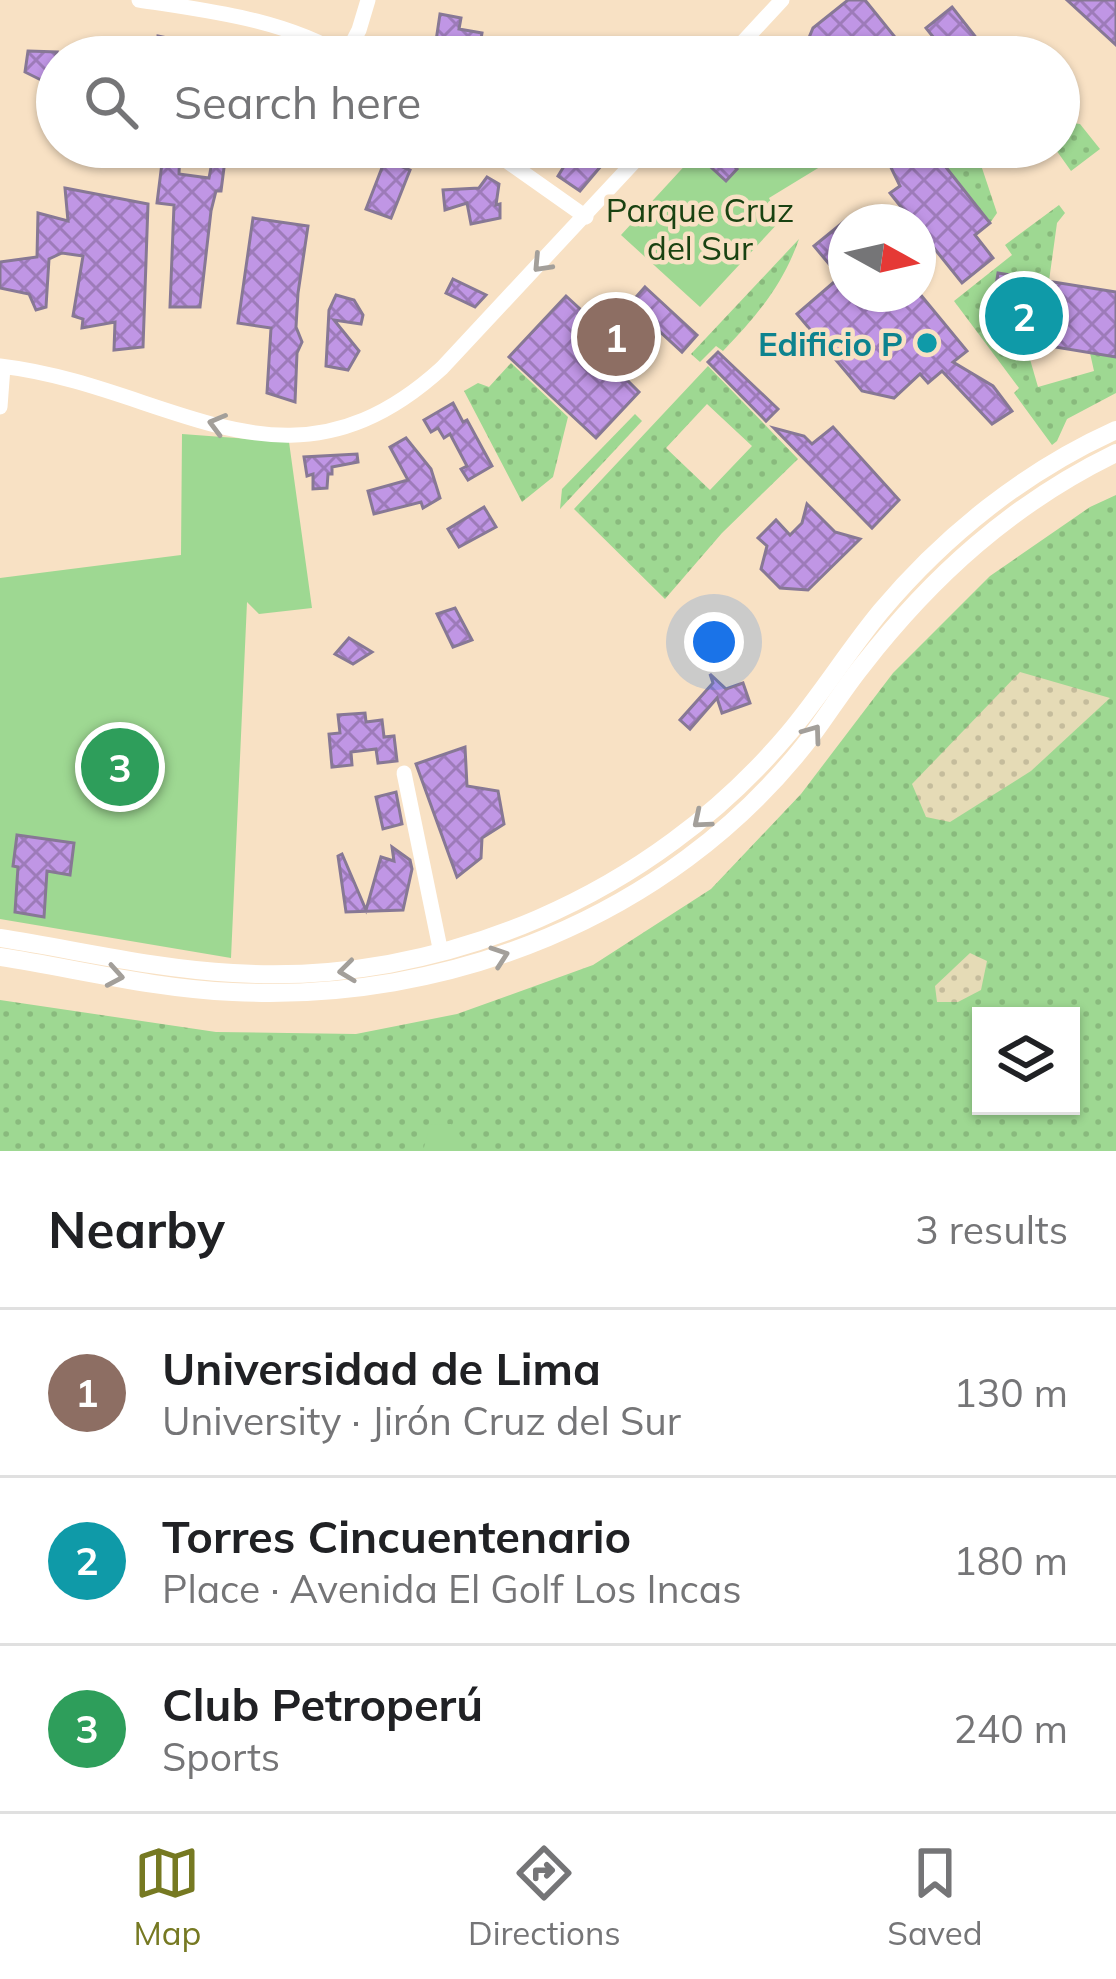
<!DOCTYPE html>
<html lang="en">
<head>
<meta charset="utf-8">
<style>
  :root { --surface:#fff; --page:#f2f2f2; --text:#202124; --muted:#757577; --line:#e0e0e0; --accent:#767922 }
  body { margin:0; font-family:Mulish,sans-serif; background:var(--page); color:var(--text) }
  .controls { position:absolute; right:36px; bottom:36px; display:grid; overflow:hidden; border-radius:0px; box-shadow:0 3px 9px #0004 }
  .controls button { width:108px; height:108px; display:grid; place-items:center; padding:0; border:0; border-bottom:3px solid var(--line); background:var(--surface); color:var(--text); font:60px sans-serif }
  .compass { position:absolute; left:828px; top:204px; width:108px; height:108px; border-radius:50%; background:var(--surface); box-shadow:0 3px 9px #0004; rotate:98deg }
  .you { position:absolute; left:714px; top:642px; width:42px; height:42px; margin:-30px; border:9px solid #fff; border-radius:50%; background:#1a73e8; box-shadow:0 0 0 18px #1a73e833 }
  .badge { display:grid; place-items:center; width:78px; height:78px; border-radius:50%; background:var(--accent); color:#fff; font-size:39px; font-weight:700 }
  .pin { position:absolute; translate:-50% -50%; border:6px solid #fff; box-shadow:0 3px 12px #0006 }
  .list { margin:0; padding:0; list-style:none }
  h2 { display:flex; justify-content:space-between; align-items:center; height:156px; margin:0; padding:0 48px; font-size:51px }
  h2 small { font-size:39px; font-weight:400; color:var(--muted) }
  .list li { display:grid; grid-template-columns:78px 1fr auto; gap:36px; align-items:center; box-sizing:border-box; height:168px; padding:0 48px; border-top:3px solid var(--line) }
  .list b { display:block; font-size:45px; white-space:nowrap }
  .list p { margin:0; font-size:39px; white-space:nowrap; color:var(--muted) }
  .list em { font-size:39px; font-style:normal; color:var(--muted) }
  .icon { flex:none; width:66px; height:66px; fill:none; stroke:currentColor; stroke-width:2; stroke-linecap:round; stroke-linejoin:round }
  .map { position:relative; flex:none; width:1116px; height:1151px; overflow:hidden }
  .search { position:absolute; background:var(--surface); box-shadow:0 3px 9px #0004; left:36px; right:36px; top:36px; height:132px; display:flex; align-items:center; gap:30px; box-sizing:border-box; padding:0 42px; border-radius:66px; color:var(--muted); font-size:45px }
  .sheet { height:660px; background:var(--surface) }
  nav { display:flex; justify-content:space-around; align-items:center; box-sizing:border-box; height:168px; border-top:3px solid var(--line); background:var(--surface); font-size:33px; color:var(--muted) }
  nav a { display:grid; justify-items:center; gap:6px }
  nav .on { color:var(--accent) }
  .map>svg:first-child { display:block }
</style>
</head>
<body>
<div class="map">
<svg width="1116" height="1151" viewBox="0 0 1116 1151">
  <defs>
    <pattern id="grass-dots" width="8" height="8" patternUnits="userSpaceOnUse" patternTransform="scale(3)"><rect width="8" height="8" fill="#9ed892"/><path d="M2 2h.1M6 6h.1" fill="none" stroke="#89ba7d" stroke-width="1.8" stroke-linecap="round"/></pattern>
    <pattern id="sand-dots" width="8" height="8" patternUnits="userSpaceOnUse" patternTransform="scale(3)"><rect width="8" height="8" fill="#e5dbb6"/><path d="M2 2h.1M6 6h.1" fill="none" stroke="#c5bc9c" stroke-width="1.8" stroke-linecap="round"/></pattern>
    <pattern id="building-cross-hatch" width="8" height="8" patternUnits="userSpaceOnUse" patternTransform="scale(3)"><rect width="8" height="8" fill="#c096e5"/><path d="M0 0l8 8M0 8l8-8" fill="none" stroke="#9d7bb9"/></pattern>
  </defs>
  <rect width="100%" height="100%" fill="#f8e1c4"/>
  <g fill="url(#grass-dots)" fill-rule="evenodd">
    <path d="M 1059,121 L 1080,124 L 1100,149 L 1071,171 L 1054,147 L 1059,147 Z"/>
    <path d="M 948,147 L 975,147 L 997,213 L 990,223 L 937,156 Z"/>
    <path d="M 1059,205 L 1065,213 L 1057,223 L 1049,281 L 998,273 L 988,336 L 1025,342 L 1038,387 L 1094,371 L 1090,353 L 1116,357 L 1116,393 L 1067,419 L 1057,441 L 1052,445 L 1014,393 L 1019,388 L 954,301 L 1012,255 L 1005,245 Z"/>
    <path d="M 799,239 C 783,285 756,317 723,351 L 716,346 L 700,362 L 691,354 Z"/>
    <path d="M 511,363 L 568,417 L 553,477 L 522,502 L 464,391 L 478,383 L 489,387 Z"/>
    <path d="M 708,366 L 798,459 L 722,533 L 665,599 L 574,509 ZM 707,404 L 752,446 L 710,490 L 666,448 Z"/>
    <path d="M 635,414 L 642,421 L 560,509 L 562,489 Z"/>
    <path d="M 1116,495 L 1116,1151 L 0,1151 L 0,1000 L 216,1032 L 356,1034 L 457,1014 L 593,965 L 711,889 L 801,794 L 893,673 L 990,576 L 1090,507 ZM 981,1016 L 1071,1016 L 1071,1106 L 981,1106 Z"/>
  </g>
  <g fill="url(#sand-dots)">
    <path d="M 1020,672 L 1110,698 L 1031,771 L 950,822 L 926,817 L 912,784 Z"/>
    <path d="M 970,953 L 987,961 L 981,990 L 958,1002 L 937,1002 L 935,986 Z"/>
  </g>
  <g fill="#9ed892">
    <path d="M 702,147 L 817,147 L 828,162 L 769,198 L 780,221 L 700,307 L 621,235 Z"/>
    <path d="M 182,434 L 289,442 L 312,608 L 259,614 L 247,602 L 231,958 L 0,919 L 0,578 L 181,555 Z"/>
    <path d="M 451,1124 L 473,1151 L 423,1151 L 430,1125 Z"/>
  </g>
  <g fill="url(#building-cross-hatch)" stroke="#877895" stroke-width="3">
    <path d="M 848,0 L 865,0 L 911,57 L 801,57 L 813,28 Z"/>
    <path d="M 1067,0 L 1116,0 L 1116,45 Z"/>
    <path d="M 952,7 L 978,40 L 957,57 L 949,57 L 926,28 Z"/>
    <path d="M 440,14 L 461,18 L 459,29 L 482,33 L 478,57 L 450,57 L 452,44 L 436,41 Z"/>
    <path d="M 158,36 L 190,43 L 188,57 L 157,57 Z"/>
    <path d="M 28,51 L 57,52 L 47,83 L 25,72 Z"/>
    <path d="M 164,147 L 180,147 L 179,174 L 209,178 L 213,157 L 194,153 L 194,147 L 272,147 L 270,161 L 237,156 L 236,162 L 225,160 L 221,191 L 216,191 L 211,211 L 200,307 L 170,307 L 174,205 L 157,203 Z"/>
    <path d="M 390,147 L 408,147 L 400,166 L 410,170 L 391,218 L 366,209 Z"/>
    <path d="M 576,147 L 617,147 L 580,191 L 558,176 Z"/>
    <path d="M 713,147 L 737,169 L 726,181 L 701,158 Z"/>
    <path d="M 881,147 L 930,147 L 990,223 L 975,235 L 993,258 L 962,283 L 918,228 L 918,222 L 913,222 L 890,193 L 900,186 Z"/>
    <path d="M 487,177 L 499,184 L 496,205 L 500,204 L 500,218 L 471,224 L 467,203 L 445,210 L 443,190 L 479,188 Z"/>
    <path d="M 65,188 L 148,204 L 143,347 L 114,350 L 115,322 L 82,328 L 83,319 L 73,316 L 83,256 L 62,253 L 49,259 L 46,307 L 36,310 L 29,294 L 0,288 L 0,262 L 37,257 L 38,213 L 68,221 Z"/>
    <path d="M 253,218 L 308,226 L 298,293 L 296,327 L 302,342 L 297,353 L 295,402 L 267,393 L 271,328 L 238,323 Z"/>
    <path d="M 846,220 L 846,294 L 920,294 L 967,351 L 953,362 L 993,386 L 1012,411 L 992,424 L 942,371 L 928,383 L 920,374 L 894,398 L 862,391 L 797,314 L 840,277 L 814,246 Z"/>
    <path d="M 998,273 L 1116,292 L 1116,357 L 988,336 Z"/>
    <path d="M 453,279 L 486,295 L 475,307 L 446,293 Z"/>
    <path d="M 645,287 L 697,335 L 682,352 L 630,304 Z"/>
    <path d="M 336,295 L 354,300 L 363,315 L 361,324 L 334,320 L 359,351 L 348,370 L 326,366 L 329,310 Z"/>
    <path d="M 566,296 L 603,330 L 626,319 L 649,363 L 624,377 L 639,392 L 596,438 L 509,357 Z"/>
    <path d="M 718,352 L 778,409 L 766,421 L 708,362 Z"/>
    <path d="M 453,403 L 463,422 L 467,420 L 492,466 L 468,480 L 461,469 L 467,466 L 450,434 L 444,438 L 438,428 L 431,432 L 424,420 Z"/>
    <path d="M 833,427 L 899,500 L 872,528 L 774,428 L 804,436 L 812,444 Z"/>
    <path d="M 406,438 L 431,469 L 440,498 L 423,508 L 421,502 L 374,514 L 368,491 L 408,480 L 390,447 Z"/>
    <path d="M 357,454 L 358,462 L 332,467 L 332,474 L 328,474 L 327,488 L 313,489 L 313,474 L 307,476 L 304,457 Z"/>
    <path d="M 807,504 L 835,532 L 860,539 L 808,590 L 780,588 L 761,569 L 767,546 L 758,538 L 776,520 L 790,535 L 802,523 Z"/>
    <path d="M 484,507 L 496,527 L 459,547 L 448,529 Z"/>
    <path d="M 455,608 L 472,640 L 453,647 L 437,614 Z"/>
    <path d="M 349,638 L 372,652 L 353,664 L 335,654 Z"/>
    <path d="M 710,674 L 726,689 L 743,683 L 750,703 L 722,713 L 717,698 L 690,729 L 680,720 L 713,683 Z"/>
    <path d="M 365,713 L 366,722 L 382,720 L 384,737 L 394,736 L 397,761 L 378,763 L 376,749 L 351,752 L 352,765 L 332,767 L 329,734 L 340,733 L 338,715 Z"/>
    <path d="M 465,747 L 467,786 L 498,791 L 504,824 L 482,838 L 481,858 L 457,877 L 416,764 Z"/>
    <path d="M 396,792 L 402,824 L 383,829 L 376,797 Z"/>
    <path d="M 17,835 L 74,843 L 70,875 L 47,871 L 44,917 L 15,912 L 18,867 L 13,866 Z"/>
    <path d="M 392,847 L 410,860 L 412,869 L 403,910 L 346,912 L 338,856 L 342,854 L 366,910 L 381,857 L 394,861 Z"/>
  </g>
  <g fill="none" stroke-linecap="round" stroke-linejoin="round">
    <g stroke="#fff" stroke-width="15">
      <path d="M 139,0 C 209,11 284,19 346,57"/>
      <path d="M 345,57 L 359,30 L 368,0"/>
      <path d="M 729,57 L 782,0"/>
      <path d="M 487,147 L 586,217"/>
      <path d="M 0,366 C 171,386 286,510 442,368 L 648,147"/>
      <path d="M 0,407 L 3,367"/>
      <path d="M 404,773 L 441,953"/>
    </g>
    <g stroke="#fff" stroke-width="18">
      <path d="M 0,938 C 77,950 155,969 233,973 C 443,986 652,895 788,734 C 821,695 848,651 881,611 C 945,535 1025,471 1116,430"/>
      <path d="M 0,957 C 77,969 155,989 233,992 C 448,1003 667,917 803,747 C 824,721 841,692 862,666 C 932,576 1013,503 1116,453"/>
    </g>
  </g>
  <defs><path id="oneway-chevron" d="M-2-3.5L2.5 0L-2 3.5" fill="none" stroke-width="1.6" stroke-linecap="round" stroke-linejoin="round" transform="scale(3)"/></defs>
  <g stroke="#a39f9a">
    <use href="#oneway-chevron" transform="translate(541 264) rotate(133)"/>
    <use href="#oneway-chevron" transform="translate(217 424) rotate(-165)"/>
    <use href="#oneway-chevron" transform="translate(813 733) rotate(-54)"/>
    <use href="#oneway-chevron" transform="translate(701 820) rotate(140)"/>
    <use href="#oneway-chevron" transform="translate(500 956) rotate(-19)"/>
    <use href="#oneway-chevron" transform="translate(347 971) rotate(173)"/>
    <use href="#oneway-chevron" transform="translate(115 976) rotate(10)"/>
  </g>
  <circle fill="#0f9aa8" stroke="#f8e1c4" stroke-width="4.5" cx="927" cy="343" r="12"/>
  <g text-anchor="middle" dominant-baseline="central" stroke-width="9" stroke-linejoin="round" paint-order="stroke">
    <g font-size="33" fill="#194211" stroke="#f8e1c4">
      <text x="700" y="209">Parque Cruz<tspan x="700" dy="38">del Sur</tspan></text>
    </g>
    <g font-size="33" font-weight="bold" fill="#0d838f" stroke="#f8e1c4" text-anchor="end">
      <text x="903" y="343">Edificio P</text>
    </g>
  </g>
</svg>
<div class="controls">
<button><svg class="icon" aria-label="layers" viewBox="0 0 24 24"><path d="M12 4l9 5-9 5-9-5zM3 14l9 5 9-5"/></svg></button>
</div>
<svg class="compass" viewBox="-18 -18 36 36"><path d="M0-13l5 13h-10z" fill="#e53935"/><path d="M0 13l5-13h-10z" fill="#757577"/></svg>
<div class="you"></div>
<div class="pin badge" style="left:616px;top:337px;background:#8d6e63">1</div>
<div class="pin badge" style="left:1024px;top:316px;background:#0f9aa8">2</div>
<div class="pin badge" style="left:120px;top:767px;background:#2e9e5b">3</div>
<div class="search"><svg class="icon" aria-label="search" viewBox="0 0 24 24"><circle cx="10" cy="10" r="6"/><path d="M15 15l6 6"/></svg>Search here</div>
</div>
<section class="sheet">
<h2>Nearby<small>3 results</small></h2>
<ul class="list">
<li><span class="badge" style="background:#8d6e63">1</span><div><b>Universidad de Lima</b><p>University · Jirón Cruz del Sur</p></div><em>130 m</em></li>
<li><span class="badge" style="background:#0f9aa8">2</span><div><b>Torres Cincuentenario</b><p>Place · Avenida El Golf Los Incas</p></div><em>180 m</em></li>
<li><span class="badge" style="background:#2e9e5b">3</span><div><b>Club Petroperú</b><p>Sports</p></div><em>240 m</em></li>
</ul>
</section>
<nav>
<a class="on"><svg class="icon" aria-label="map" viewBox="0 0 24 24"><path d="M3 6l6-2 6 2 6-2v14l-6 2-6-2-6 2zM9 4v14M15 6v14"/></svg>Map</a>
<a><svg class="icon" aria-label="directions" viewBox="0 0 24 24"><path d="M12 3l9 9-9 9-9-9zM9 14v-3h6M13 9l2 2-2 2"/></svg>Directions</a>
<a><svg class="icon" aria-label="saved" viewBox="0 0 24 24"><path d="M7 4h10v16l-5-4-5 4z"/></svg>Saved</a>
</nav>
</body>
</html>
